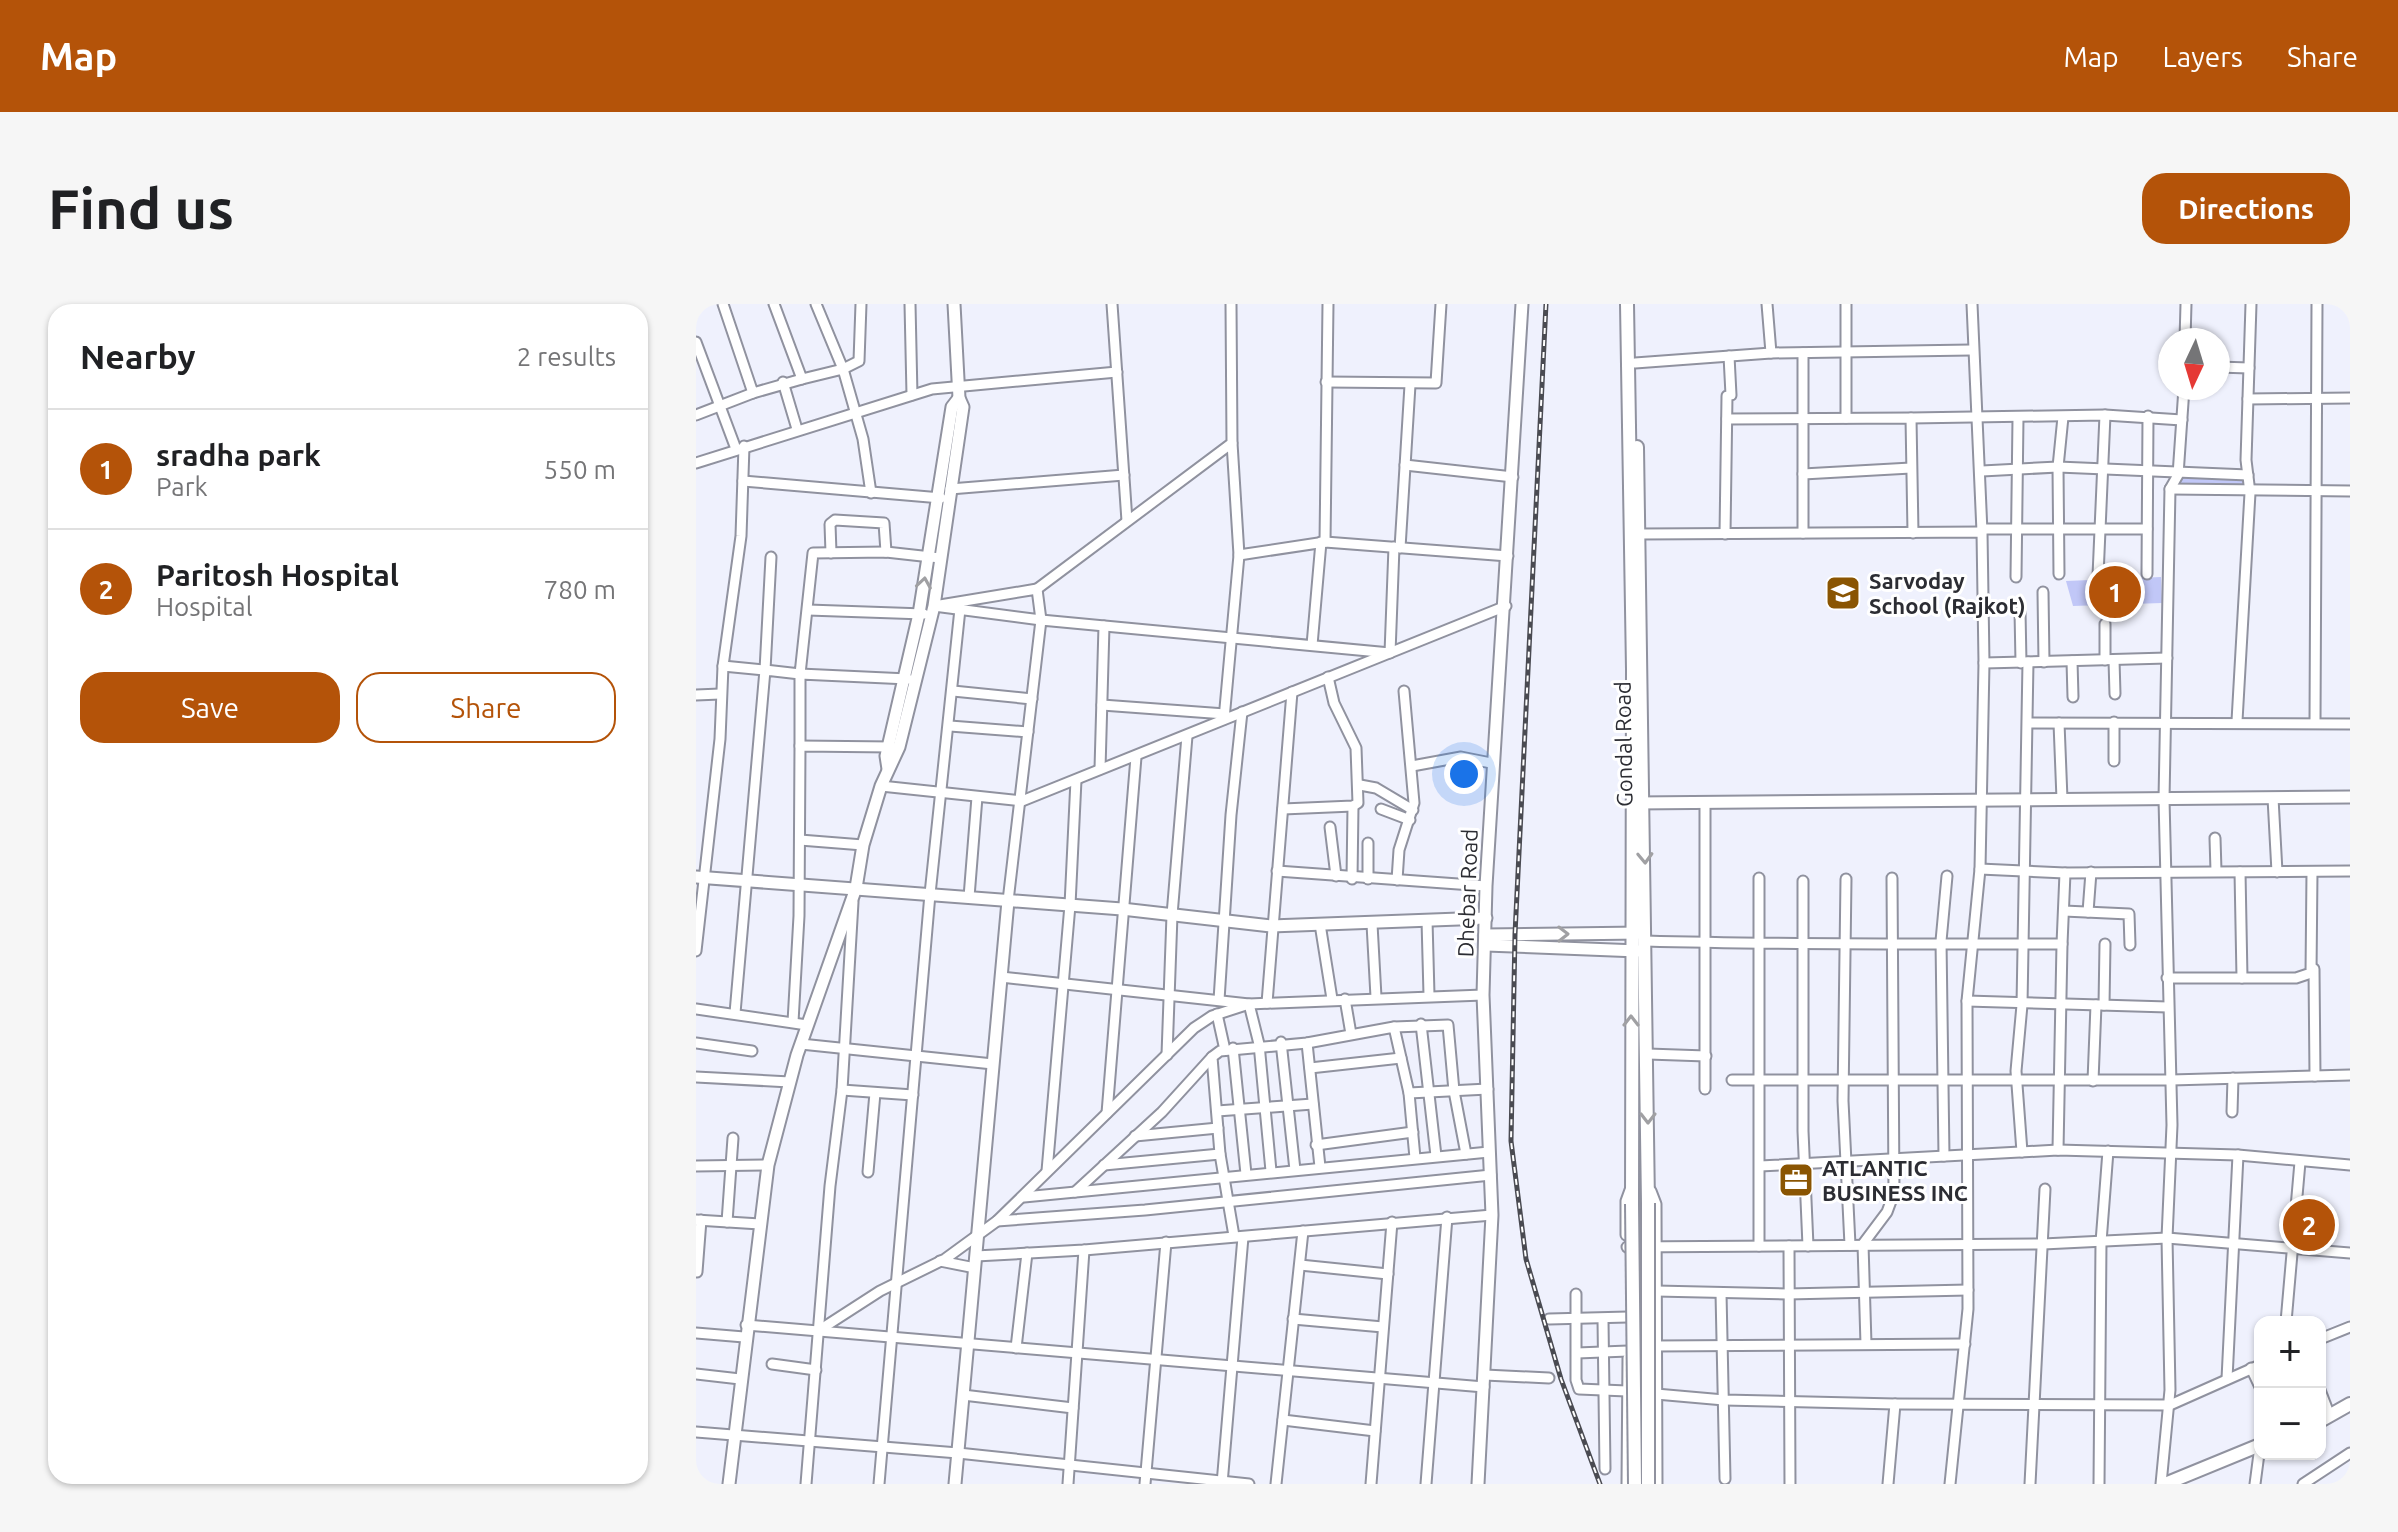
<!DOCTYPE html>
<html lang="en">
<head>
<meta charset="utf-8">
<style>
  :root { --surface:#fff; --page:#f6f6f6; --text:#202124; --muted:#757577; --line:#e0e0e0; --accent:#b45309 }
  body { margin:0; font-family:Ubuntu,sans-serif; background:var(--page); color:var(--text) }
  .controls { position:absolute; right:24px; bottom:24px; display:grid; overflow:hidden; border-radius:16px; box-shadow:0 2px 6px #0004 }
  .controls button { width:72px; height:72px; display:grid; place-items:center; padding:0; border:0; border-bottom:2px solid var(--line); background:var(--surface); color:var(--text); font:40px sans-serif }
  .compass { position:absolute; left:1462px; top:24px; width:72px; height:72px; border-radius:50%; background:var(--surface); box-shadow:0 2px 6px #0004; rotate:184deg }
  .you { position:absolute; left:768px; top:470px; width:28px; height:28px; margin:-20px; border:6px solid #fff; border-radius:50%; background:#1a73e8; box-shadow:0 0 0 12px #1a73e833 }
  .badge { display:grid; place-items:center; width:52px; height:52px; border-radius:50%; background:var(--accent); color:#fff; font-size:26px; font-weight:700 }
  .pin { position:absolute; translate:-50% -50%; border:4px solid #fff; box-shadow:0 2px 8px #0006 }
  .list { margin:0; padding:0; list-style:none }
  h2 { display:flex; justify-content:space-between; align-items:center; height:104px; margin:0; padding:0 32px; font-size:34px }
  h2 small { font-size:26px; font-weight:400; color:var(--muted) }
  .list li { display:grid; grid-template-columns:52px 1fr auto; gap:24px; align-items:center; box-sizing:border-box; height:120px; padding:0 32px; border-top:2px solid var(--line) }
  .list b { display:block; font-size:30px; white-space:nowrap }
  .list p { margin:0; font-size:26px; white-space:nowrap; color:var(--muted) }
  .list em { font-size:26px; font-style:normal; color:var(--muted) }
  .actions { display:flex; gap:16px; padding:24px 32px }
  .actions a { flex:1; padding:18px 0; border:2px solid var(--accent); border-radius:24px; text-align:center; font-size:28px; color:var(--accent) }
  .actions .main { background:var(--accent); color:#fff }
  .map { position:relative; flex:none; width:1654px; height:1180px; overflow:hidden; border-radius:24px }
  header { display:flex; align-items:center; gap:48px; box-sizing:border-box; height:112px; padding:0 40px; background:var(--accent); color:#fff }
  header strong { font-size:38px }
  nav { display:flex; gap:44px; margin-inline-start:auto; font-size:28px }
  .intro { display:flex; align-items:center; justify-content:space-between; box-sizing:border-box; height:192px; padding:0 48px }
  h1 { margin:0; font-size:56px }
  .button { padding:20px 36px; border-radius:24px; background:var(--accent); color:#fff; font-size:28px; font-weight:700 }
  main { display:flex; gap:48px; padding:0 48px }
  aside { flex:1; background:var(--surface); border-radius:24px; box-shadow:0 2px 6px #0004 }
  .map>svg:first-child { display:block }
</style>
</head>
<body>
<header>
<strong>Map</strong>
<nav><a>Map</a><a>Layers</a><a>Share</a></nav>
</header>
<div class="intro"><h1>Find us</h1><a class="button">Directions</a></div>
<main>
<aside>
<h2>Nearby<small>2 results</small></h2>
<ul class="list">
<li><span class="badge">1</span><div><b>sradha park</b><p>Park</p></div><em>550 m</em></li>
<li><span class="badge">2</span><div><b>Paritosh Hospital</b><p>Hospital</p></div><em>780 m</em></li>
</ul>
<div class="actions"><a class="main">Save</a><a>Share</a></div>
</aside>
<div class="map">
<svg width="1654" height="1180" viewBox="0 0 1654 1180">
  <rect width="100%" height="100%" fill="#eff1fd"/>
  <g fill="#c1c7f7">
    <path d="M 1482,171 L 1552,171 L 1549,189 L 1479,185 Z"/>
    <path d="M 1465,273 L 1466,299 L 1377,302 L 1370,277 Z"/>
  </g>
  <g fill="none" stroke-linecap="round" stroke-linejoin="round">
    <defs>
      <g id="minor">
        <path d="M 27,0 L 57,89 L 106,75"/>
        <path d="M 78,0 L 106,75 L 147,65 L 167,135 L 175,189"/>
        <path d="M 120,0 L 147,65 L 163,57 L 165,0"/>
        <path d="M 214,0 L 216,91"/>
        <path d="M 416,0 L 431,217"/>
        <path d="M 1071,0 L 1075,49"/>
        <path d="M 1276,0 L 1286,228"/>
        <path d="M 1489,36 L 1490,0"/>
        <path d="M 0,38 L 40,145"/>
        <path d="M 1107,49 L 1107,229"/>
        <path d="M 939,59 L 1075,49 L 1275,46"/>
        <path d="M 1522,63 L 1553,64"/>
        <path d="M 87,78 L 101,125"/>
        <path d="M 630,78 L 740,79 L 745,0"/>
        <path d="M 1552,95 L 1654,94"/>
        <path d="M 0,111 L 57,89"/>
        <path d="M 1150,114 L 1150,0"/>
        <path d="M 1215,114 L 1409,111 L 1486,116"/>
        <path d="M 1031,115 L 1215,114 L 1217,229"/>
        <path d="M 536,139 L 543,251"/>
        <path d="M 0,159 L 236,85 L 421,68"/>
        <path d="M 709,161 L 817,173"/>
        <path d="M 1286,167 L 1362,163 L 1552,171"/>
        <path d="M 1107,170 L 1215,164"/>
        <path d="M 47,177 L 245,194"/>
        <path d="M 254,185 L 428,171"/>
        <path d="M 1474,185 L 1654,187"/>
        <path d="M 1286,225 L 1451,225"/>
        <path d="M 945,230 L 1286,228 L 1288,359 L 1284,565 L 1271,697 L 1272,1005 L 1254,1180"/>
        <path d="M 1029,230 L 1031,92 L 1035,91 L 1033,52"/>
        <path d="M 629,238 L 632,0"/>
        <path d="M 704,244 L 714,81"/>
        <path d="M 135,249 L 134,220 L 139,216 L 188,219 L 190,248"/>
        <path d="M 1363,270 L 1362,163 L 1367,113"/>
        <path d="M 1451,270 L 1452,112"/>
        <path d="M 1402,272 L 1409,111"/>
        <path d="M 1320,273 L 1322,114"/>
        <path d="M 341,285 L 536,139 L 535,0"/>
        <path d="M 341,285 L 345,316 L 238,302 Z"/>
        <path d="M 1347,288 L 1348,358"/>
        <path d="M 112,306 L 228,310"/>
        <path d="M 1324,307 L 1325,359"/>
        <path d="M 1409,320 L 1409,356"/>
        <path d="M 616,341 L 625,238"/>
        <path d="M 1418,356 L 1419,390"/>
        <path d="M 1376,357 L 1377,393"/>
        <path d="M 1288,359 L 1471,354"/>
        <path d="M 27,362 L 45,232 L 48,142"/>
        <path d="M 257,387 L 336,395"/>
        <path d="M 0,391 L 24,390"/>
        <path d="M 406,401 L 529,410"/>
        <path d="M 528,415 L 543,251 L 629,238 L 812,252"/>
        <path d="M 1541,417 L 1554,189 L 1550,156 L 1555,0"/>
        <path d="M 1418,418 L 1418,457"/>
        <path d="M 1619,418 L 1621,0"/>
        <path d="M 1334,419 L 1654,420"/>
        <path d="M 1363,419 L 1366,495"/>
        <path d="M 254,422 L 332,428"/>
        <path d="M 104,442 L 104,370 L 212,375"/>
        <path d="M 716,462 L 765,453 L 795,459"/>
        <path d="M 404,465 L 408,322"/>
        <path d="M 664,481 L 680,484 L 717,506"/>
        <path d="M 185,482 L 326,497 L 810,302"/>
        <path d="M 1577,494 L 1581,568"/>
        <path d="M 587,505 L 657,502 L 662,499 L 660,444 L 638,399 L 632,373"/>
        <path d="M 685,505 L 714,516"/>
        <path d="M 634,523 L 640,572"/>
        <path d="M 1519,534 L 1520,567"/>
        <path d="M 104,536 L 167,541"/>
        <path d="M 1284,565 L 1369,569 L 1654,567"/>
        <path d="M 581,567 L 790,582"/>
        <path d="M 1544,568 L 1546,674"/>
        <path d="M 656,575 L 657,502"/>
        <path d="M 672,575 L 672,539"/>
        <path d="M 1150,575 L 1147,797 L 1154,941"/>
        <path d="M 701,576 L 703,546 L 718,499 L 708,387"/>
        <path d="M 1107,577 L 1107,827 L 1112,942"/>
        <path d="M 273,593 L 281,493"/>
        <path d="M 312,597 L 345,316 L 694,349 L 698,243"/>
        <path d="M 1368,607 L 1433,610 L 1434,641"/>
        <path d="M 1392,608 L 1395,568"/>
        <path d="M 731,616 L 733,691"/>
        <path d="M 624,620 L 636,695"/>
        <path d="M 676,620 L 680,693"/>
        <path d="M 950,637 C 1089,641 1228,640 1366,640 L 1369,569"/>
        <path d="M 0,647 L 24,435 L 27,362 L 69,366 L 75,253"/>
        <path d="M 1618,665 L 1619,772"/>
        <path d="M 305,673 L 553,700 L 563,740 L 575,867"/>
        <path d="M 1471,674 L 1600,674 L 1615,669 L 1616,568"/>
        <path d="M 649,695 L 655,730"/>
        <path d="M 523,696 L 535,511 L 546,408"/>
        <path d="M 1271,697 L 1472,703"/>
        <path d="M 571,699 L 596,388"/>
        <path d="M 1408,701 L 1409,640"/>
        <path d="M 0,705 L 111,721"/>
        <path d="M 39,709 L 69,366 L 104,370 L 117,249 L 190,248 L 244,254"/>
        <path d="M 521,710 L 529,746"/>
        <path d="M 97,718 L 103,612 L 104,442 L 196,443"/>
        <path d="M 725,720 L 740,852"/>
        <path d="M 698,723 L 752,721 L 758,787 L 770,850"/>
        <path d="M 585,738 L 599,866"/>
        <path d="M 0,739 L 56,747"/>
        <path d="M 611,739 L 624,863"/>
        <path d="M 105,740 L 297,760"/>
        <path d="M 537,744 L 550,870"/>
        <path d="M 952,750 L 1010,752"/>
        <path d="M 471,751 L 476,611 L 491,432"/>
        <path d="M 614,764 L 705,754"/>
        <path d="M 0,773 L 94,778"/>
        <path d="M 1036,776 L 1475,776 L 1654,771"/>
        <path d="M 1397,777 L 1400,701"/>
        <path d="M 1009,785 L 1009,498"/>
        <path d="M 146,786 L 217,791"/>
        <path d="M 713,789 L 792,785"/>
        <path d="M 521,807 L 617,800"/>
        <path d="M 1536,808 L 1537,774"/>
        <path d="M 411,809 L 440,453"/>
        <path d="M 439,832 L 522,824"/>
        <path d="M 620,841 L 717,828"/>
        <path d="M 1362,846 L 1366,640"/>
        <path d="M 1326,848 L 1320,767 L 1326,701 L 1332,358"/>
        <path d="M 1248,852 L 1245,637 L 1251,572"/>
        <path d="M 408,861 L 524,850"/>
        <path d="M 0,862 L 72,861"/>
        <path d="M 1064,862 L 1362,846 L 1542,851 L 1654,861"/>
        <path d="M 351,867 L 374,601 L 380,476"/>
        <path d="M 172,868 L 179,789"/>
        <path d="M 955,887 L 960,900 L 961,1180"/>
        <path d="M 379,888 L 466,808 L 516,753"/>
        <path d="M 328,893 L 793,848"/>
        <path d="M 0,916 L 64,920"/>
        <path d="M 301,917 L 449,906 L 795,871"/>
        <path d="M 31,918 L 37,834"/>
        <path d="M 930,931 L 930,897 L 934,886"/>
        <path d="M 538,932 L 524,850 L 516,753 L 524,747 L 611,739 L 698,723 L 713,789 L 719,854"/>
        <path d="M 1063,942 L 1063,574"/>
        <path d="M 1093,942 L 1094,1180"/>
        <path d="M 931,943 L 1347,940 L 1471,934 L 1654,949"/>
        <path d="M 280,952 L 388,946 L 796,911"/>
        <path d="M 244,957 L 279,964"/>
        <path d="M 604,961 L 692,970"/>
        <path d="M 1,968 L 5,916"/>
        <path d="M 960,987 L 1091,990 L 1272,986"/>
        <path d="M 1025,989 L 1029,1175"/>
        <path d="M 880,990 L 880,1076 L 883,1085 L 931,1087"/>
        <path d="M 597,1015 L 687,1023"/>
        <path d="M 853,1015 L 932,1013"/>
        <path d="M 907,1016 L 909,1165"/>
        <path d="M 1590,1018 L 1604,858"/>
        <path d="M 50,1021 L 788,1083"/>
        <path d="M 122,1027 L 184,987 L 249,955 L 301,917 L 498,724 L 516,712 L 553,700 L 787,691"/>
        <path d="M 0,1029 L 48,1033"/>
        <path d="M 1624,1035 L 1654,1023"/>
        <path d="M 1170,1040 L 1167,940 L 1191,908 L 1198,889 L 1196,574"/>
        <path d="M 959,1042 L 1269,1040"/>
        <path d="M 320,1044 L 331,949"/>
        <path d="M 881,1049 L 932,1047"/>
        <path d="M 76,1060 L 120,1066"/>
        <path d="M 1555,1064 L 1564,1083"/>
        <path d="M 0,1070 L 44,1075"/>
        <path d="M 789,1071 L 853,1074"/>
        <path d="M 1531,1075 L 1542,851"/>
        <path d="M 1624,1086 L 1634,1112"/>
        <path d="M 960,1090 L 1028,1096 L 1199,1100 L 1474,1101 L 1564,1061"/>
        <path d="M 267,1091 L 377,1104"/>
        <path d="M 587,1116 L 679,1127"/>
        <path d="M 0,1128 L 262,1149 L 553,1180"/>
        <path d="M 110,1180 L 134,882 L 146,786 L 157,598"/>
        <path d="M 183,1180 L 234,590 L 264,305"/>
        <path d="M 372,1180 L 388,946"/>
        <path d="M 449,1180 L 470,938"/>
        <path d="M 526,1180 L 547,933"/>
        <path d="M 580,1180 L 607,927"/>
        <path d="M 675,1180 L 696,918"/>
        <path d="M 730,1180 L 751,913"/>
        <path d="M 931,1180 L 932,1054"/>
        <path d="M 1192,1180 L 1199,1100"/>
        <path d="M 1334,1180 L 1349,885"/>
        <path d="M 1403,1180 L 1405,938 L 1412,847"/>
        <path d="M 1465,1180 L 1474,1086 L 1471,934 L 1476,821 L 1468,495 L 1474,185 L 1482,171 L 1488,84"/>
        <path d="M 1559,1180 L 1564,1142"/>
        <path d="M 1607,1180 L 1654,1149"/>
      </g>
      <g id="tertiary">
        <path d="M 192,465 L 190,452 L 223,310 L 256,103 L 263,94"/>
        <path d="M 939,499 L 1654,493"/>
        <path d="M 0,573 L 426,605 L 575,622 L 790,614"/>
        <path d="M 789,631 L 945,629"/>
        <path d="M 790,641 L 942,647"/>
        <path d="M 33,1180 L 72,861 L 101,751 L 160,584 L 167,541 L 185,482 L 203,443 L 238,302 L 267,103 L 263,94 L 258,0"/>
        <path d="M 259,1180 L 312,597"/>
        <path d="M 782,1180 L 796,911 L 787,691 L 790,582 L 826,0"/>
      </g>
      <g id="secondary">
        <path d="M 931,0 L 937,365 L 936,900"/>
        <path d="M 941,143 L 952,899"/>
        <path d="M 1624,1117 L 1654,1100"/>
        <path d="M 1469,1180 L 1564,1141"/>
      </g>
    </defs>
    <use href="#minor" stroke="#90929f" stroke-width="13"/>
    <use href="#tertiary" stroke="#90929f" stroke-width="15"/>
    <use href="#secondary" stroke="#90929f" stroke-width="16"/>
    <use href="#minor" stroke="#fff" stroke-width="9"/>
    <use href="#tertiary" stroke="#fff" stroke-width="11"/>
    <use href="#secondary" stroke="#fff" stroke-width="12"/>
    <defs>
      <path id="rail" d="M 850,0 L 819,630 L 815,837 L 830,955 L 865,1075 L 904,1180"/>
    </defs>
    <use href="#rail" stroke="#4a4b52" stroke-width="5"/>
    <use href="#rail" stroke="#fff" stroke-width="2" stroke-dasharray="6" stroke-linecap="butt"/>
    <defs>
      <g id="secondary-bridge">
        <path d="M 952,899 L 952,1180"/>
        <path d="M 936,900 L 939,1180"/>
      </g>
    </defs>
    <use href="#secondary-bridge" stroke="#90929f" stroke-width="16" stroke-linecap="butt"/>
    <use href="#secondary-bridge" stroke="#fff" stroke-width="12"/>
  </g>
  <defs><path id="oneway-chevron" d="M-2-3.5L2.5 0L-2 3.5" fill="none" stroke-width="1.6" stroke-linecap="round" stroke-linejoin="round" transform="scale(2)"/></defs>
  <g stroke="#a0a0a3">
    <use href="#oneway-chevron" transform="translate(228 279) rotate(-81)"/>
    <use href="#oneway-chevron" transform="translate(949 554) rotate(88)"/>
    <use href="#oneway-chevron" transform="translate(867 630) rotate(-1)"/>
    <use href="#oneway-chevron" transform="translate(935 717) rotate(-90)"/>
    <use href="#oneway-chevron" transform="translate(952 814) rotate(90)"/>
  </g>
  <defs>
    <symbol id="university-square" viewBox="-11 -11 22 22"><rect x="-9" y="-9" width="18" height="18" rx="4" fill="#8a5502" stroke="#fff"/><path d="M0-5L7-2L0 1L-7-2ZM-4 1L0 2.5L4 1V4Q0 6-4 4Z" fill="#fff"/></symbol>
    <symbol id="office-square" viewBox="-11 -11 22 22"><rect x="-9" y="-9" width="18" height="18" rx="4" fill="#8a5502" stroke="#fff"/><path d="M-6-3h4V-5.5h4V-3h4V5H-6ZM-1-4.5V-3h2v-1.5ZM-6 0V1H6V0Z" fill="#fff"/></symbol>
  </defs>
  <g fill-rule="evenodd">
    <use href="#university-square" x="1127" y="269" width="40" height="40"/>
    <use href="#office-square" x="1080" y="856" width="40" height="40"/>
  </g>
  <g text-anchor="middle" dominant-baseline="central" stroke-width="6" stroke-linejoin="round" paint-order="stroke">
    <g font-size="22" font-weight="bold" fill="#2c2d33" stroke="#fff" text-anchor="start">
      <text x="1173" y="276">Sarvoday<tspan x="1173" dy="25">School (Rajkot)</tspan></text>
      <text x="1126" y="863">ATLANTIC<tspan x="1126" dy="25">BUSINESS INC</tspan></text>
    </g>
    <g font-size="22" fill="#2c2d33" stroke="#fff">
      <text transform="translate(927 440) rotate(-91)">Gondal Road</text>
      <text transform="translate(771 589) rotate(-88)">Dhebar Road</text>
    </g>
  </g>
</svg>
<div class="controls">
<button>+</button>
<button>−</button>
</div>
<svg class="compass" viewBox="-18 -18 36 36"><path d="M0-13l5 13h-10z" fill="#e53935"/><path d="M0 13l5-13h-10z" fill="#757577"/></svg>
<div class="you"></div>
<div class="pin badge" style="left:1419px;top:288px">1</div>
<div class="pin badge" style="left:1613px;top:921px">2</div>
</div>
</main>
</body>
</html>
